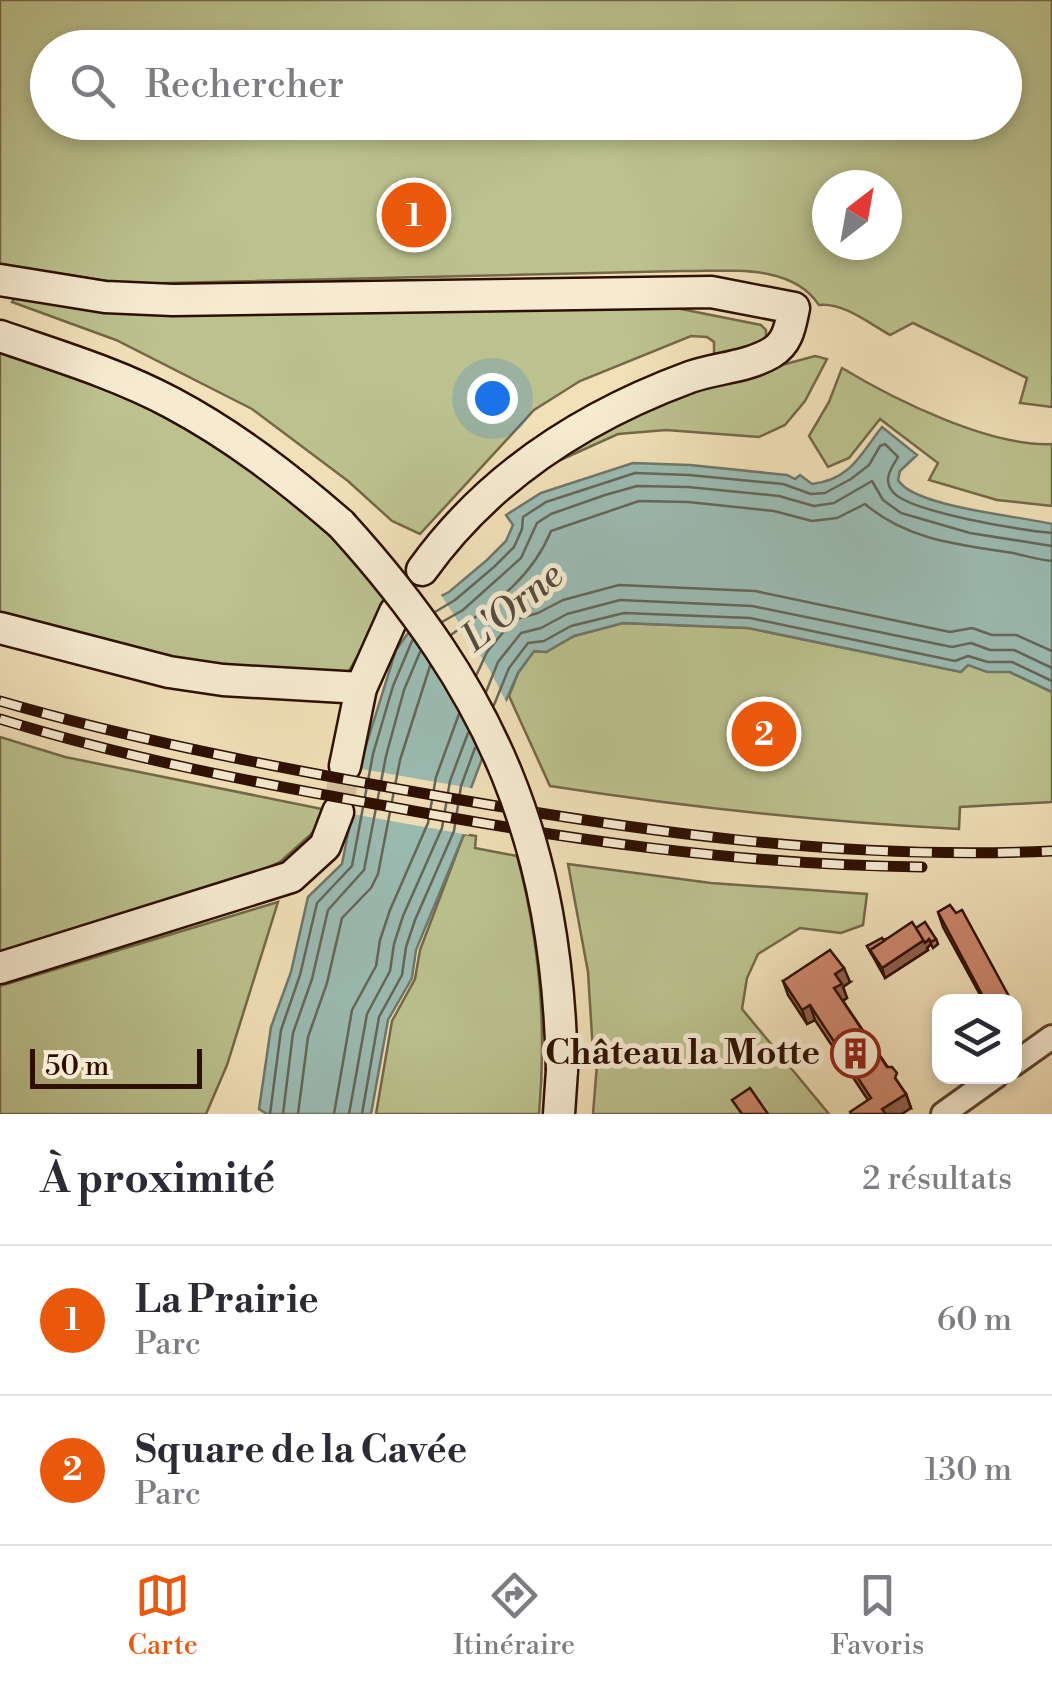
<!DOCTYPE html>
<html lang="fr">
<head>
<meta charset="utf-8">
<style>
  :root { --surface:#fff; --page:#f2f2f3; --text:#2b2b33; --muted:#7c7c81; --line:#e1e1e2; --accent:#ea580c }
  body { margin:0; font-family:"Libre Bodoni",serif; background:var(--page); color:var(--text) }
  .controls { position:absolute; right:30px; bottom:30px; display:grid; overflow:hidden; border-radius:20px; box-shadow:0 5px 15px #0003 }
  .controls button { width:90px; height:90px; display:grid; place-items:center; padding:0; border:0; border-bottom:2px solid var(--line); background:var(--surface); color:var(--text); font:50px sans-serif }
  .compass { position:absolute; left:812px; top:170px; width:90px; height:90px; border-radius:50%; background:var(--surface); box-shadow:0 5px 15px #0003; rotate:31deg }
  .scale { position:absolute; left:30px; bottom:25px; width:172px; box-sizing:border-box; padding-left:10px; border:5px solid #2d0f00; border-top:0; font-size:28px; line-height:35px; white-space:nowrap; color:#2d0f00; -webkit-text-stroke:8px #f6ebd1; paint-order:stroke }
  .you { position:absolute; left:492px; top:398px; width:35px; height:35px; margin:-25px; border:8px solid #fff; border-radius:50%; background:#1a73e8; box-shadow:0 0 0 15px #1a73e833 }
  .badge { display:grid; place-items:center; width:65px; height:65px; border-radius:50%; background:var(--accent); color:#fff; font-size:32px; font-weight:700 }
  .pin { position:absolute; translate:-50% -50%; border:5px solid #fff; box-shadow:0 2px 10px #0006 }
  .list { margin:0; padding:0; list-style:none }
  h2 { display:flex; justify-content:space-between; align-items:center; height:130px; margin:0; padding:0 40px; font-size:42px }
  h2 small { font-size:32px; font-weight:400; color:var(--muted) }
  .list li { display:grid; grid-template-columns:65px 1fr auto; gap:30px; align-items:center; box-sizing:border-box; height:150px; padding:0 40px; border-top:2px solid var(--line) }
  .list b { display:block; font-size:38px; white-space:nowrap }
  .list p { margin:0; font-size:32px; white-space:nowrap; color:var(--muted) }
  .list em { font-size:32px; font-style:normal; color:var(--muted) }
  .icon { flex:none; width:55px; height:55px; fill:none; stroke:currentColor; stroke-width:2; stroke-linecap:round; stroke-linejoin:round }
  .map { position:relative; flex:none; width:1052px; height:1114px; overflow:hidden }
  .search { position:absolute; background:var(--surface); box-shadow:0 5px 15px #0003; left:30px; right:30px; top:30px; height:110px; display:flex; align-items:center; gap:25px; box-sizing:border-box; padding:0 35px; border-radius:55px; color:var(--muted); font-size:38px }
  .sheet { height:430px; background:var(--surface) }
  nav { display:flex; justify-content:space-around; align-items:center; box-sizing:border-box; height:140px; border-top:2px solid var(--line); background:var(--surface); font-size:28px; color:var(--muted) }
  nav a { display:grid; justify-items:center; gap:5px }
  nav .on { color:var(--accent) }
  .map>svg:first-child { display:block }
</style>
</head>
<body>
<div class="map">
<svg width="1052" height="1114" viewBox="0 0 1052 1114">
  <rect width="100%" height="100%" fill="#f1e0b8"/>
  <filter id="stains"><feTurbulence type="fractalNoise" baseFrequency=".002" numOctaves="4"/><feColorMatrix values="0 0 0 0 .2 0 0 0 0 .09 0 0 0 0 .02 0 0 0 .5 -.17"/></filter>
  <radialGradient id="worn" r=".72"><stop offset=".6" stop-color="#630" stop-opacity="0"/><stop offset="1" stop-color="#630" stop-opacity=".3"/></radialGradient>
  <g fill="#bbc28e" stroke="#746847" stroke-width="2.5" fill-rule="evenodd">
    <path d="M 0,0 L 1052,0 L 1052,407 L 1020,403 L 1027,378 L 913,323 L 890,335 C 870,324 843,302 819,305 C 790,262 727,272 681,271 L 125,284 L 0,264 ZM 48,48 L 1004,48 L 1004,122 L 48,122 ZM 827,185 L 887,185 L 887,245 L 827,245 Z"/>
    <path d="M 19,291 L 676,308 L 761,325 L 766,330 L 766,341 L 714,357 L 714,342 L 707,337 L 691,336 L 580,381 L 534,410 L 420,534 L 392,521 L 348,481 L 252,409 L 116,340 L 12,302 Z"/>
    <path d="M 0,350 C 34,362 71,370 102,385 C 175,420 271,475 329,532 C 351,553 369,579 389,602 L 349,671 L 310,674 L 195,668 L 0,620 Z"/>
    <path d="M 815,356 L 827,359 L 805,401 L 785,425 L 759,437 L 666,430 L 618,434 L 536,471 L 565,449 L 697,388 Z"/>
    <path d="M 842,368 C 895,400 990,447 1052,444 L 1052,506 L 997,500 L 929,480 L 938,463 L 880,419 L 849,458 L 828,467 L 809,436 L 829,402 Z"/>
    <path d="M 623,623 L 748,628 L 961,672 L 968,665 L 1010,672 L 1052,692 L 1052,802 L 960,807 L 959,829 C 821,822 686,807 550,786 L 509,696 L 518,673 L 534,651 L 546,652 L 574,636 Z"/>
    <path d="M 0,737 L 65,757 L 322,809 L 319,827 L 280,862 L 212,893 L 0,954 Z"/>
    <path d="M 464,834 L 476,836 L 475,848 L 517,856 C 540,942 547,1025 539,1114 L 376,1114 L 392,1021 L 415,979 L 420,950 Z"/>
    <path d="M 568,864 L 711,883 L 867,894 L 863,925 L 841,933 L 800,928 L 758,954 L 747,978 L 742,1009 L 829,1114 L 593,1114 L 598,1052 L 593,1052 L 588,972 Z"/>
    <path d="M 278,902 L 227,1065 L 206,1114 L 0,1114 L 0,986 Z"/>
  </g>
  <path fill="#9bbcb3" stroke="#6f776b" stroke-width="2.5" d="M 882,427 L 917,455 L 900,471 L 898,480 C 914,507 1019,516 1052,524 L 1052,692 L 1010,672 L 987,672 L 968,665 L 961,672 L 748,628 L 623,623 L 574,636 L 546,652 L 534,651 L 518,673 L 493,730 L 471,788 L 464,834 L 416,950 L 412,978 L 388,1020 L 371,1114 L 267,1114 L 259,1109 L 271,1027 L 291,972 L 308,897 L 342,864 L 364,752 L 396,650 L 431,601 L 449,592 L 487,560 L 506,541 L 513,525 L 506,515 L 541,493 L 633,463 L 690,465 L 787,475 L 795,479 L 800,475 L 812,484 C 851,480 861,453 882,427 Z"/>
  <g fill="#f1e0b8">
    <path d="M 439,592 L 489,669 L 509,707 L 485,765 L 417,609 L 428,597 Z"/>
    <path d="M 356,768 L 476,789 L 469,835 L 347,813 Z"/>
  </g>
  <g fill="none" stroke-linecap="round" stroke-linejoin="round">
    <g stroke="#64665a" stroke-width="2.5">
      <path d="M 435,612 L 455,600 L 494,567 L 514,547 L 522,529 L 523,517 L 546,502 L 635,473 L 689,475 L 783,484 L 811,494 L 825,493 L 851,479 L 869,465 L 880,446 L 885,444 L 898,457 C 892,467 882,480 893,492 C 909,512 1024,531 1052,533"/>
      <path d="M 442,622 L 463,610 L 521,558 L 537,523 L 551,514 L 605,495 L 637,486 L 688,487 L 779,496 L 814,506 L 834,503 L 872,481 L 883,500 L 901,513 L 970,533 L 1052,546"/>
      <path d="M 451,635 C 492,605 531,580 551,531 L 639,501 L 688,502 L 774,511 L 812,521 L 837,518 L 865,504 C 907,540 960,545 1013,553 C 1026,556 1039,560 1052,561"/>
      <path d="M 476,676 L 487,652 L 513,620 L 538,613 L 563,600 L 619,585 L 755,591 L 950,632 L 972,628 L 992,635 L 1016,635 L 1052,651"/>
      <path d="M 486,692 L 498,662 L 521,633 L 541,628 L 567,614 L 620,600 L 752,606 L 952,647 L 971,643 L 990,650 L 1014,650 L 1052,668"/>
      <path d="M 494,705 L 509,668 L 528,643 L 544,641 L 571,626 L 624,613 L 750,618 L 955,661 L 968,656 L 988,662 L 1012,662 L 1052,681"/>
      <path d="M 270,1114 L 281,1030 L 300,975 L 317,903 L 352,866 L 373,754 L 393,686 L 412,641"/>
      <path d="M 283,1114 L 293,1033 L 312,979 L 328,910 L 364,870 L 386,756 L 404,690 L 420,652"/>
      <path d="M 298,1114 L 308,1037 L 327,983 L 342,918 L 371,888 L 378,874 L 400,760 L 430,666"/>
      <path d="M 334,1114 L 352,1010 L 376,966 L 380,940 L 390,910 L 428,823 L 436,777 L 459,714"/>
      <path d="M 349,1114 L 367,1014 L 390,971 L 394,944 L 403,916 L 442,828 L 450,781 L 468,733"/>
      <path d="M 362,1114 L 379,1017 L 402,975 L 406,947 L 415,920 L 454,831 L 461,786 L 475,748"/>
    </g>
    <path stroke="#d4c19c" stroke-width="30" stroke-dasharray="30 15" stroke-linecap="butt" d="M 338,812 L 345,766"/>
    <defs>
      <g id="street">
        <path d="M 1014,1064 L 1052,1037"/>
        <path d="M 943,1114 L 996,1076"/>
      </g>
      <g id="secondary">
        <path d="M 0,280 L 105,297 L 173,300 L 711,292 L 794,308 C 790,327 788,343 771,353 C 747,367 716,368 690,377 C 584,416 488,478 422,570"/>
        <path d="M 0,336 C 58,356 118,374 172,403 C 234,436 288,478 341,524"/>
        <path d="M 0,628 L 169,672 L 223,680 L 361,688"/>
        <path d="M 345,766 L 361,688 L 395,612"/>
        <path d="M 0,968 L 291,877 L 325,846 L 338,812"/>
        <path d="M 559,1114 L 562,1070"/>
      </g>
    </defs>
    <use href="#street" stroke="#5e432e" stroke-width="28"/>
    <use href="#secondary" stroke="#2d0f00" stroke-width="35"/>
    <use href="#street" stroke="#f6ebd1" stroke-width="22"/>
    <use href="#secondary" stroke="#f6ebd1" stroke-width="30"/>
    <defs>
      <g id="rail">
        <path d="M 0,701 C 137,741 280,768 421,793 C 630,830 839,861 1052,851"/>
        <path d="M 0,719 C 126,758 256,783 386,806 C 563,839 741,865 922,867"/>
      </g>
    </defs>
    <use href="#rail" stroke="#2d0f00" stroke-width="11"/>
    <use href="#rail" stroke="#f6ebd1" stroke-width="8" stroke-dasharray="22" stroke-linecap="butt"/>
    <defs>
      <path id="secondary-bridge" d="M 341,524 C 494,692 557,842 562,1070"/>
    </defs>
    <use href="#secondary-bridge" stroke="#2d0f00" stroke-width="35" stroke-linecap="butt"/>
    <use href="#secondary-bridge" stroke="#f6ebd1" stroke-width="30"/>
  </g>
  <g fill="#af725b" stroke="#2d0f00" stroke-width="2.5">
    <path d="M 938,912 L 1012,1002 L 984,1002 L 943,927 Z"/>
    <path d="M 916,928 L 936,939 L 938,944 L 933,948 L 931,944 L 927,948 L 928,950 L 885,978 L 867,946 Z"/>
    <path d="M 783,981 L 850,982 L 843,987 L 847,998 L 843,1001 L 906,1094 L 911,1108 L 868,1100 L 815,1020 L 807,1024 L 788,995 Z"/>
  </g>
  <g fill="#8e5d4a" stroke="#2d0f00" stroke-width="2.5">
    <path d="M 929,939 L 931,944 L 927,948 L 928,950 L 885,978 L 882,968 L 924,940 Z"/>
    <path d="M 844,968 L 850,982 L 843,987 L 847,998 L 839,1003 L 834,988 L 835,974 Z"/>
    <path d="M 810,1005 L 815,1020 L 807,1024 L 802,1010 Z"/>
    <path d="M 906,1094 L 911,1108 L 902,1114 L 883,1114 L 882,1109 Z"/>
  </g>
  <g fill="#cb856a" stroke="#2d0f00" stroke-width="2.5">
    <path d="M 950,905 L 956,913 L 962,910 L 1012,1002 L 986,1002 L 938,912 Z"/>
    <path d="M 912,922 L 924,940 L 882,968 L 870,950 Z"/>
    <path d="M 925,922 L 936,939 L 931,942 L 929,939 L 925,943 L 916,928 Z"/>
    <path d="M 882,938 L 884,941 L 870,950 L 872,955 L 867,946 Z"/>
    <path d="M 830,950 L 844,968 L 835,974 L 842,984 L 834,988 L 887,1067 L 892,1067 L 897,1073 L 895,1078 L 906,1094 L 882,1109 L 885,1113 L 883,1114 L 851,1114 L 850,1112 L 871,1098 L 810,1005 L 802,1010 L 783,981 Z"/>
    <path d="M 750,1088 L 768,1114 L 742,1114 L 732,1100 Z"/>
  </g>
  <defs>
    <symbol id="building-ring" viewBox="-11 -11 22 22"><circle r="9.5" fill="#f6ebd1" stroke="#8f2418" stroke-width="1.5"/><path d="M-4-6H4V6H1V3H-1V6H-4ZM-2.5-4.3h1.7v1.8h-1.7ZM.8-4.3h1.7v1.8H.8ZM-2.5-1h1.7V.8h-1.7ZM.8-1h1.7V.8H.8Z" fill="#8f2418"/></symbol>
  </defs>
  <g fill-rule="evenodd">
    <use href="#building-ring" x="828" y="1026" width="55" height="55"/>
  </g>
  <g text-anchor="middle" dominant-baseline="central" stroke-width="10" stroke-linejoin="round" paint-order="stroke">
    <g font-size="35" font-weight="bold" fill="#2d0f00" stroke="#f6ebd1" text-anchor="end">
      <text x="820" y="1053">Château la Motte</text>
    </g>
    <g font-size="38" font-style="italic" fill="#544c3f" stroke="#f6ebd1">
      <text transform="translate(513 607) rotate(-39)">L'Orne</text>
    </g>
  </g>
  <rect width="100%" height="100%" filter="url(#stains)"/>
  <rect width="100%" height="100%" fill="url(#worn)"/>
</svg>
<div class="controls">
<button><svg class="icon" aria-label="layers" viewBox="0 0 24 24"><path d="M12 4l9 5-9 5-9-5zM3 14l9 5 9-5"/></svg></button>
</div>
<svg class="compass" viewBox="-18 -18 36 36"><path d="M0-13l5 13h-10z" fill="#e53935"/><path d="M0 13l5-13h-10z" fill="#7c7c81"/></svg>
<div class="scale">50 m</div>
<div class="you"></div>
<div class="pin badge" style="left:414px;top:215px">1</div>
<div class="pin badge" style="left:764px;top:734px">2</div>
<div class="search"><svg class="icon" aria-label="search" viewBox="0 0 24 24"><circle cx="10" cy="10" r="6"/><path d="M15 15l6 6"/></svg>Rechercher</div>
</div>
<section class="sheet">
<h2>À proximité<small>2 résultats</small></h2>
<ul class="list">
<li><span class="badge">1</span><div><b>La Prairie</b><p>Parc</p></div><em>60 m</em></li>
<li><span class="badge">2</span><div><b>Square de la Cavée</b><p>Parc</p></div><em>130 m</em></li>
</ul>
</section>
<nav>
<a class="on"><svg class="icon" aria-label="map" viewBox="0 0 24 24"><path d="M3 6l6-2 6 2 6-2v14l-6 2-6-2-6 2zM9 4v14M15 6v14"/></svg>Carte</a>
<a><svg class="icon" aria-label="directions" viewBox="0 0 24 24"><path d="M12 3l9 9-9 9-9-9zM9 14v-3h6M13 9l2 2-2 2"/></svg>Itinéraire</a>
<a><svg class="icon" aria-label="saved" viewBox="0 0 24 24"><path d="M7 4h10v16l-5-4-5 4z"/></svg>Favoris</a>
</nav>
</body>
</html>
